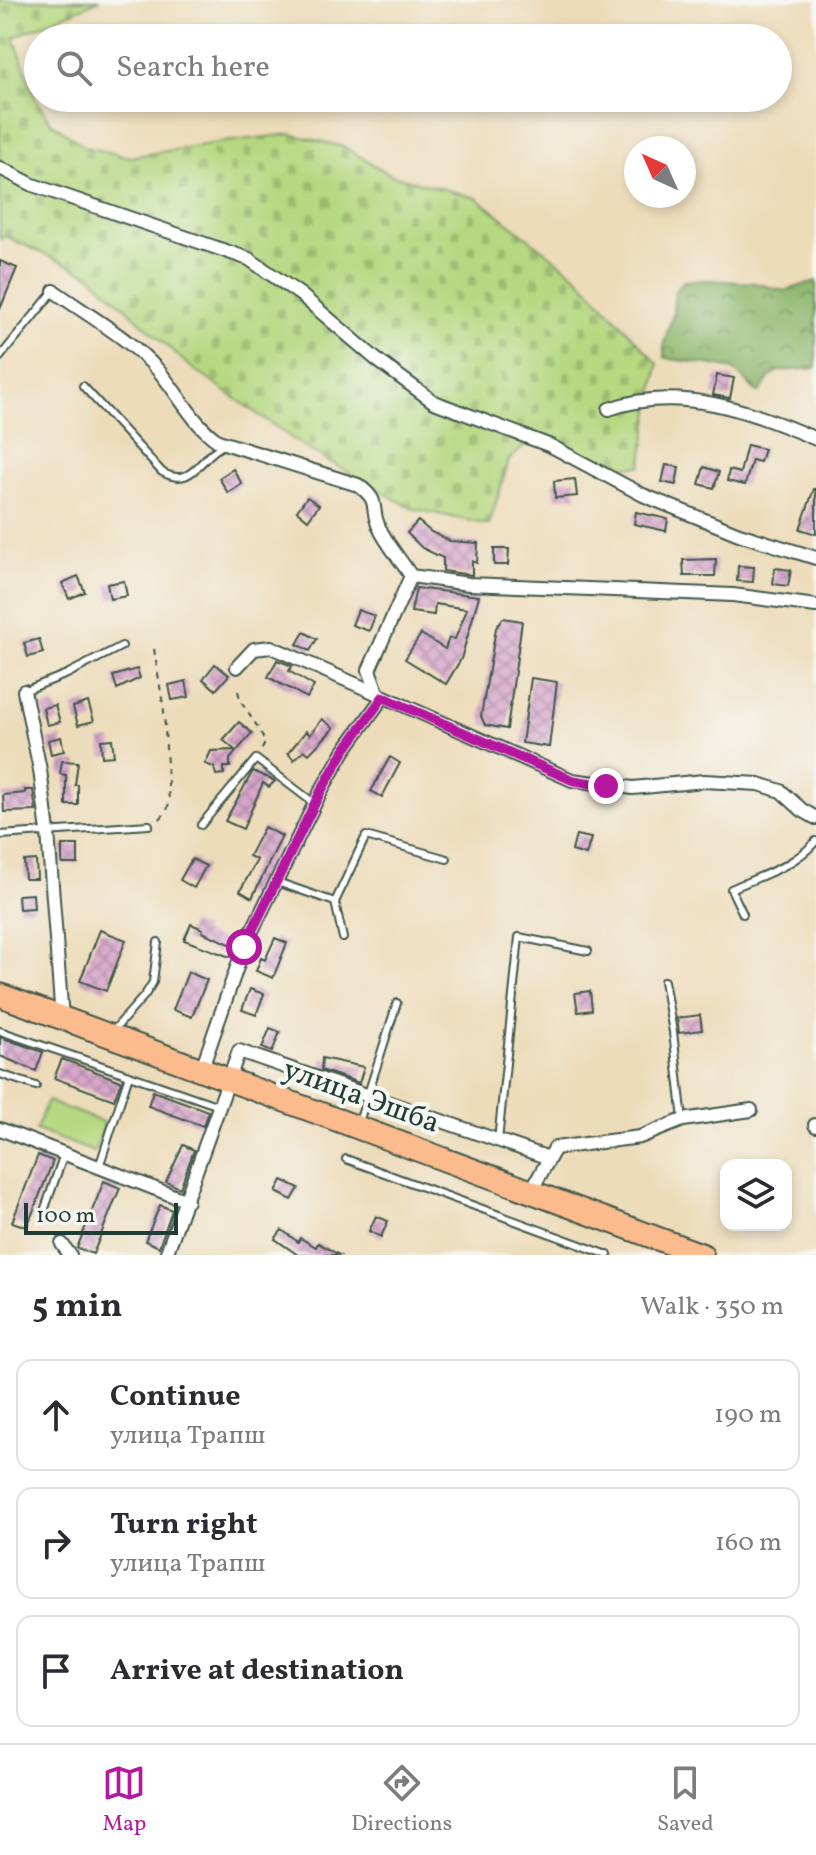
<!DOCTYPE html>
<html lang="en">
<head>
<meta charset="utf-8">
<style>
  :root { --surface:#fff; --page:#f2f2f3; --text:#2b2b33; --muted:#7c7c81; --line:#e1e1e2; --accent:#b5179e }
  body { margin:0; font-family:Vollkorn,serif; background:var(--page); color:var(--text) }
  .controls { position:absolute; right:24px; bottom:24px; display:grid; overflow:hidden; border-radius:16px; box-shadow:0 4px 12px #0003 }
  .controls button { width:72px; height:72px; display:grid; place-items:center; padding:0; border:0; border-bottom:2px solid var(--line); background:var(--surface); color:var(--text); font:40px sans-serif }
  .compass { position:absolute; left:624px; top:136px; width:72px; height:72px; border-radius:50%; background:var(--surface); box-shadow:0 4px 12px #0003; rotate:315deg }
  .scale { position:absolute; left:24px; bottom:20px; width:154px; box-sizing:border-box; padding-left:8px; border:4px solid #1f3d34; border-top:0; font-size:22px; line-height:28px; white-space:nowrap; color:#1f3d34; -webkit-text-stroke:6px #f6f6f2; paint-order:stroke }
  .stop { position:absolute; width:24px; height:24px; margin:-18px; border:6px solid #b5179e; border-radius:50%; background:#fff }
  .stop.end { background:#b5179e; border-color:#fff; box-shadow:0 2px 8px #0008 }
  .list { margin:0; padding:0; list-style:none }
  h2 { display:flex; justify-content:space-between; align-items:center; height:104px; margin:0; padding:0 32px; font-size:34px }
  h2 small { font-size:26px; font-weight:400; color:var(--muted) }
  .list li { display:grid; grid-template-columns:52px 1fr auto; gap:24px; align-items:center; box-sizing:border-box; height:112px; margin:0 16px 16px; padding:0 16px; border:2px solid var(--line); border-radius:16px }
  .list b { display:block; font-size:30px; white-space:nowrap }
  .list p { margin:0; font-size:26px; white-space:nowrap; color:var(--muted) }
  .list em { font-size:26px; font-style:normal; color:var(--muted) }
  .icon { flex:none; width:44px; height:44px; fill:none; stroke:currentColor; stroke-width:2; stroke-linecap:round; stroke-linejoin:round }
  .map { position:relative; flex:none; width:816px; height:1255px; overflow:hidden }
  .search { position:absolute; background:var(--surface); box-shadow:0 4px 12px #0003; left:24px; right:24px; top:24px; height:88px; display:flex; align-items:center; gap:20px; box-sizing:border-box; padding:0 28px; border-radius:44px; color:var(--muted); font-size:30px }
  .sheet { height:488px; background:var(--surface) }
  nav { display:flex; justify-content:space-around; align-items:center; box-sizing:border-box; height:112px; border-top:2px solid var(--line); background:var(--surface); font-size:22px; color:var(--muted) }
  nav a { display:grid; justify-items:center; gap:4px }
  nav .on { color:var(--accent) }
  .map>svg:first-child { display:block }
</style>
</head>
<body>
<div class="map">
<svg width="816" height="1255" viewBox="0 0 816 1255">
  <defs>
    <pattern id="forest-crowns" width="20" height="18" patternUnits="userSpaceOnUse" patternTransform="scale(2)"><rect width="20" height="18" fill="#90b86e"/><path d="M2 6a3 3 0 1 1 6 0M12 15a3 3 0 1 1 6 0" fill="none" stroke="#75975b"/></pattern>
    <pattern id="cemetery-stones" width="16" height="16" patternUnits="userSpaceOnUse" patternTransform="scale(2)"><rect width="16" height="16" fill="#b6d880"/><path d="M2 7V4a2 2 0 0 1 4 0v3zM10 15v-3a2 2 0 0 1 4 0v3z" fill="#9cba6f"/></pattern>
    <pattern id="building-cross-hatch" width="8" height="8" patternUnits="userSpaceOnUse" patternTransform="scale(2)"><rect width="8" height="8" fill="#d8a7cb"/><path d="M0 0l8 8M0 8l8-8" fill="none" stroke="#af89a6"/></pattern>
  </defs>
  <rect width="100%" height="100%" fill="#f6f6f2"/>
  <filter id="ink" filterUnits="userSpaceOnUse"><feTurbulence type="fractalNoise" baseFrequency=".0125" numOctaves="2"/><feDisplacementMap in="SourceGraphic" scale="16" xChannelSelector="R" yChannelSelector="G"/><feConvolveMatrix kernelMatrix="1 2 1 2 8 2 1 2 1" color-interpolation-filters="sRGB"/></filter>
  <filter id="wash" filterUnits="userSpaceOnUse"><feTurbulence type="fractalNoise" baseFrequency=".006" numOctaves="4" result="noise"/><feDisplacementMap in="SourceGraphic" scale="32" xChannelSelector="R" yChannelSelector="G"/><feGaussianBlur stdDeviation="1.8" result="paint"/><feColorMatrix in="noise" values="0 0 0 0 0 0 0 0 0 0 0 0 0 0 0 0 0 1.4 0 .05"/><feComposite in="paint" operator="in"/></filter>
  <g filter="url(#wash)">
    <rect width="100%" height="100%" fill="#eddcba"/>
    <path fill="url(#forest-crowns)" stroke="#587a51" stroke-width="2" d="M 707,280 L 755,283 L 784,291 L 816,281 L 816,368 L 778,371 L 769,378 L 759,393 C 751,388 747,381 740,375 C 725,361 684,364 664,357 L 664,343 L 673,314 L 675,291 L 684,281 Z"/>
    <path fill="url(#cemetery-stones)" stroke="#6a8a5a" stroke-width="2" d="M 0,0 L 100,0 L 14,37 L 35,98 L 51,122 L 85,147 L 130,157 L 216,143 L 291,134 L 344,147 L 391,175 L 477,198 L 578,277 L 658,364 L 641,466 L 606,467 L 537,434 L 509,460 L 489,525 L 411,508 L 304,447 L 188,365 L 90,275 L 5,236 L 0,239 Z"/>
    <path fill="#b6d880" stroke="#6a8a5a" stroke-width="2" d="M 47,1101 L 105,1123 L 94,1152 L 36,1130 Z"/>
    <g id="blocks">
      <g fill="url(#building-cross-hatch)">
        <path d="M 0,261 L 17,268 L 0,309 Z"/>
        <path d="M 717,375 L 734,378 L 730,398 L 713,395 Z"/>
        <path d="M 747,445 L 764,449 L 760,462 L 752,460 L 745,485 L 727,481 L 729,470 L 740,473 Z"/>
        <path d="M 666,465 L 679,467 L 676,485 L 662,482 Z"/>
        <path d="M 704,467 L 719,472 L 714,488 L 699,484 Z"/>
        <path d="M 233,469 L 242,484 L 228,493 L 219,478 Z"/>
        <path d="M 575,479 L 577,496 L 555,498 L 554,481 Z"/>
        <path d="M 814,489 L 816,489 L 816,534 L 800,529 Z"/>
        <path d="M 307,497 L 319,505 L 308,520 L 297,511 Z"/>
        <path d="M 636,512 L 668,519 L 666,531 L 634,524 Z"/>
        <path d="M 418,521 L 431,532 L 450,541 L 478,543 L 477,563 L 472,561 L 472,575 L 443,571 L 443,558 L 422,548 L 407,533 Z"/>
        <path d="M 494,549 L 509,549 L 508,565 L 494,565 Z"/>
        <path d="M 716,559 L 715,576 L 684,576 L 683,560 Z"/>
        <path d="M 738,566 L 754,567 L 753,582 L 737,581 Z"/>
        <path d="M 775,568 L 791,570 L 788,586 L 773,584 Z"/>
        <path d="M 78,576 L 85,592 L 69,599 L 62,583 Z"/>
        <path d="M 124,581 L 127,596 L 110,599 L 107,584 Z"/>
        <path d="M 416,588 L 479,596 L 461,659 L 446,684 L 405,659 L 421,634 L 445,649 L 449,638 L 455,639 L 467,609 L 435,604 L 434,615 L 411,612 Z"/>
        <path d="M 358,610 L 375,616 L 369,631 L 352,625 Z"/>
        <path d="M 503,618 L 522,621 L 507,729 L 485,725 L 481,716 L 496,628 Z"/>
        <path d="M 304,632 L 317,639 L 310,651 L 297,644 Z"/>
        <path d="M 39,639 L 43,653 L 28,657 L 24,643 Z"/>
        <path d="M 277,660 L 292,666 L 289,671 L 314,686 L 307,698 L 268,677 Z"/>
        <path d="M 215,664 L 229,675 L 216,690 L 203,679 Z"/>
        <path d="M 137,669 L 140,678 L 117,689 L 113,676 Z"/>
        <path d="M 531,678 L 557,682 L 549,747 L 522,743 Z"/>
        <path d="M 186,681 L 189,697 L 172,700 L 169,685 Z"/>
        <path d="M 88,702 L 94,721 L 78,725 L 73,707 Z"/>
        <path d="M 55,705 L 60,722 L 47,725 L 43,708 Z"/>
        <path d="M 322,719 L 334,728 L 309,754 L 304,750 L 294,760 L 288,753 L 306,731 L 310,735 Z"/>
        <path d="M 239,722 L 252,733 L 230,759 L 230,767 L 224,767 L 224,774 L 216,775 L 214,767 L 205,764 L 211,751 L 235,750 L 223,740 Z"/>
        <path d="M 61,737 L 64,751 L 51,754 L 48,740 Z"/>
        <path d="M 112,739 L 114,756 L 102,757 L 101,740 Z"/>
        <path d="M 390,757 L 400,763 L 382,797 L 371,791 Z"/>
        <path d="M 62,761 L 78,762 L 75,785 L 78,785 L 78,805 L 66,805 L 66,775 L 60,774 Z"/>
        <path d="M 253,771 L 275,781 L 269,787 L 263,783 L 243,829 L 225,821 Z"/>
        <path d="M 25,790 L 33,790 L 36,811 L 4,812 L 3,795 L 25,793 Z"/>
        <path d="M 264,827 L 282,836 L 252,898 L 240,891 L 257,860 L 249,856 Z"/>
        <path d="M 576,835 L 591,838 L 586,855 L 572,851 Z"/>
        <rect x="62" y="845" width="16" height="19"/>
        <path d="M 192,859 L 206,866 L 194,888 L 180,880 Z"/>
        <path d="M 36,860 L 37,879 L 25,879 L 24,861 Z"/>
        <path d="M 33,894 L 34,908 L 19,909 L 18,895 Z"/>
        <path d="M 191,924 L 203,929 L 202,932 L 235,946 L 230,957 L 184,940 Z"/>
        <path d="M 100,930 L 126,940 L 106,991 L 80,981 Z"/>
        <path d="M 275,938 L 287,943 L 273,978 L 256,971 L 261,958 L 265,960 Z"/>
        <path d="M 188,972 L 207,980 L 192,1017 L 173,1010 Z"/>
        <path d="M 250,989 L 264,994 L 256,1015 L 242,1010 Z"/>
        <path d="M 590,991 L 592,1010 L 578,1012 L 575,993 Z"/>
        <path d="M 700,1015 L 702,1030 L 679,1033 L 677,1018 Z"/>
        <path d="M 270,1028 L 280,1032 L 272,1052 L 262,1048 Z"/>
        <path d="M 0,1037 L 43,1052 L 36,1071 L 0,1056 Z"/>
        <path d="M 322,1058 L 364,1067 L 359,1083 L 321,1070 Z"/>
        <path d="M 62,1059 L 121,1081 L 114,1100 L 54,1078 Z"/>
        <path d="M 153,1091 L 208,1111 L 203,1126 L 148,1106 Z"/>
        <path d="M 183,1145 L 194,1150 L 180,1188 L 166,1182 Z"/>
        <path d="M 38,1155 L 53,1161 L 27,1227 L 12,1222 Z"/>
        <path d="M 282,1180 L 299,1188 L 292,1200 L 276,1192 Z"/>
        <path d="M 104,1181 L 120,1188 L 93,1254 L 77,1248 Z"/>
        <path d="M 160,1205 L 172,1210 L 159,1247 L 145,1241 Z"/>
        <path d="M 376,1216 L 388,1221 L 381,1237 L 369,1231 Z"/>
        <path d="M 282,1230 L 298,1242 L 300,1238 L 316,1247 L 318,1243 L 339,1255 L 298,1255 L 275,1239 Z"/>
      </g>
    </g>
  </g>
  <g filter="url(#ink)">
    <use href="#blocks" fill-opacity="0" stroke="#3e5548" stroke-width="2"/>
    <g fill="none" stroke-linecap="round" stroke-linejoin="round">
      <defs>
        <g id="lane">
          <path d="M 0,357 L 53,292"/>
          <path d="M 83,386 L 162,472 C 194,490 199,455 224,445"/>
          <path d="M 24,691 L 67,674 L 122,646"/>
          <path d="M 201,825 L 256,759 L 315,804"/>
          <path d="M 0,835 L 149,825"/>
          <path d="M 277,882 L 335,902"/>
          <path d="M 743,914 L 731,889 C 760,876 795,866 816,841"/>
          <path d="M 343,938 L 335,902 L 366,836 L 447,859"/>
          <path d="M 664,981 L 673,1032 L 683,1120"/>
          <path d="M 0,1031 L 129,1075 L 99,1167"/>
          <path d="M 113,1031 L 145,995 L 153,982 L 158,942"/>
          <path d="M 0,1074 L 36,1086"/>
          <path d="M 129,1075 L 219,1106"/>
          <path d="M 359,1122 L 397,1003"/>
          <path d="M 498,1141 L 519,937 L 588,951"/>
          <path d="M 346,1159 L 608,1255"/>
          <path d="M 44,1211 L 64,1154"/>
        </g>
        <g id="street">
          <path d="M 0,168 L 33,185 L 249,259 L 301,295 L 377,360 L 434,402 L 551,446 L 643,495 L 739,534 L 816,558"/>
          <path d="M 54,291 C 89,316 129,338 158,370 C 179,394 192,423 218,441 L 358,485 C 381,502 370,505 378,525 C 385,542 401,560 411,576 L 469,584 L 733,595 L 816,606"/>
          <path d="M 609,409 C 678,384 752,411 816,439"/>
          <path d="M 411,576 L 369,670 L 378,694 L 572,780 L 633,788 L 704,781 L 759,784 L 781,791 L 802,810 L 816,818"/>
          <path d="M 237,667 L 254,649 L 271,647 L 378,694"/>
          <path d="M 24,691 L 40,770 L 48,832 L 62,1019"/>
          <path d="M 201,1071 L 244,947 L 321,791 L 344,751 L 383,697"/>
          <path d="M 815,1125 L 816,1126"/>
          <path d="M 0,1129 L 187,1201"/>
          <path d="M 531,1191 L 555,1148 L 640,1137 L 683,1120 L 751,1110"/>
          <path d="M 62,1244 L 70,1255"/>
          <path d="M 166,1255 L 239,1051 L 549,1158"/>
        </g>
        <path id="highway" d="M 0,995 L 702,1255"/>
      </defs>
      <use href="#lane" stroke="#3e5548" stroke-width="10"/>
      <use href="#street" stroke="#3e5548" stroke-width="16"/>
      <use href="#highway" stroke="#3e5548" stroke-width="26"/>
      <g stroke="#3e5548" stroke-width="2" stroke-dasharray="6 6" stroke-linecap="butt">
        <path d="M 154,649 L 164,711 L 169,802 L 167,811 L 157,822"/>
        <path d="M 238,691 C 242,711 260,724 265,743 L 260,753"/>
      </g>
      <use href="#lane" stroke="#fff" stroke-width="6"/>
      <use href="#street" stroke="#fff" stroke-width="12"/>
      <use href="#highway" stroke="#fbbb8c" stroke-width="22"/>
    </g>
  </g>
  <g fill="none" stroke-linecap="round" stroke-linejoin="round" filter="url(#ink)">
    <path stroke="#b5179e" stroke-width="10" d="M 244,947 L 321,791 L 344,751 L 383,697 L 572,780 L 606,786"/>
  </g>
  <g text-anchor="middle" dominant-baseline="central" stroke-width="8" stroke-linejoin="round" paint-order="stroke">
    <g font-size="30" fill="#1f3d34" stroke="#f6f6f2">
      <text transform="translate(361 1097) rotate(20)">улица Эшба</text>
    </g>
  </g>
</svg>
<div class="controls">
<button><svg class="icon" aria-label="layers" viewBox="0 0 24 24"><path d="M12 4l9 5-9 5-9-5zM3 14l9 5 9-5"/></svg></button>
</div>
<svg class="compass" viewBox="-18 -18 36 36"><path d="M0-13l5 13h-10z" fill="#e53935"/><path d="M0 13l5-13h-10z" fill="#7c7c81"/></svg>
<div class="scale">100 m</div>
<div class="stop" style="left:244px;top:947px"></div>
<div class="stop end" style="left:606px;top:786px"></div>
<div class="search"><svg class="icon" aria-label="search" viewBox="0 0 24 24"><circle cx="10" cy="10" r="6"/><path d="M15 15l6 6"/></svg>Search here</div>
</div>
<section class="sheet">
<h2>5 min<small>Walk · 350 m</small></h2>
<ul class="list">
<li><svg class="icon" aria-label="ahead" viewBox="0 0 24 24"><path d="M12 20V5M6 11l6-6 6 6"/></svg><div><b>Continue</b><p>улица Трапш</p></div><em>190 m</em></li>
<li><svg class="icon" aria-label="right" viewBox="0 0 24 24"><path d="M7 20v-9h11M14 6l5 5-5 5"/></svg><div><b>Turn right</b><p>улица Трапш</p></div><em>160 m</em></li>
<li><svg class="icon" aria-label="arrive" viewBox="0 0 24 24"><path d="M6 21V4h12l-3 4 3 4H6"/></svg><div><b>Arrive at destination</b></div></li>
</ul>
</section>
<nav>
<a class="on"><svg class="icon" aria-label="map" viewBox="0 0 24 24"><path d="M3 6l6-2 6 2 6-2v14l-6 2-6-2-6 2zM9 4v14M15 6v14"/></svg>Map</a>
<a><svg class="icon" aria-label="directions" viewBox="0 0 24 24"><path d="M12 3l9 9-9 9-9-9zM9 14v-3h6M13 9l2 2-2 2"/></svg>Directions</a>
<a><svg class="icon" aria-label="saved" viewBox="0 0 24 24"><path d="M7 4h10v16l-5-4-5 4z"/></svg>Saved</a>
</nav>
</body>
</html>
